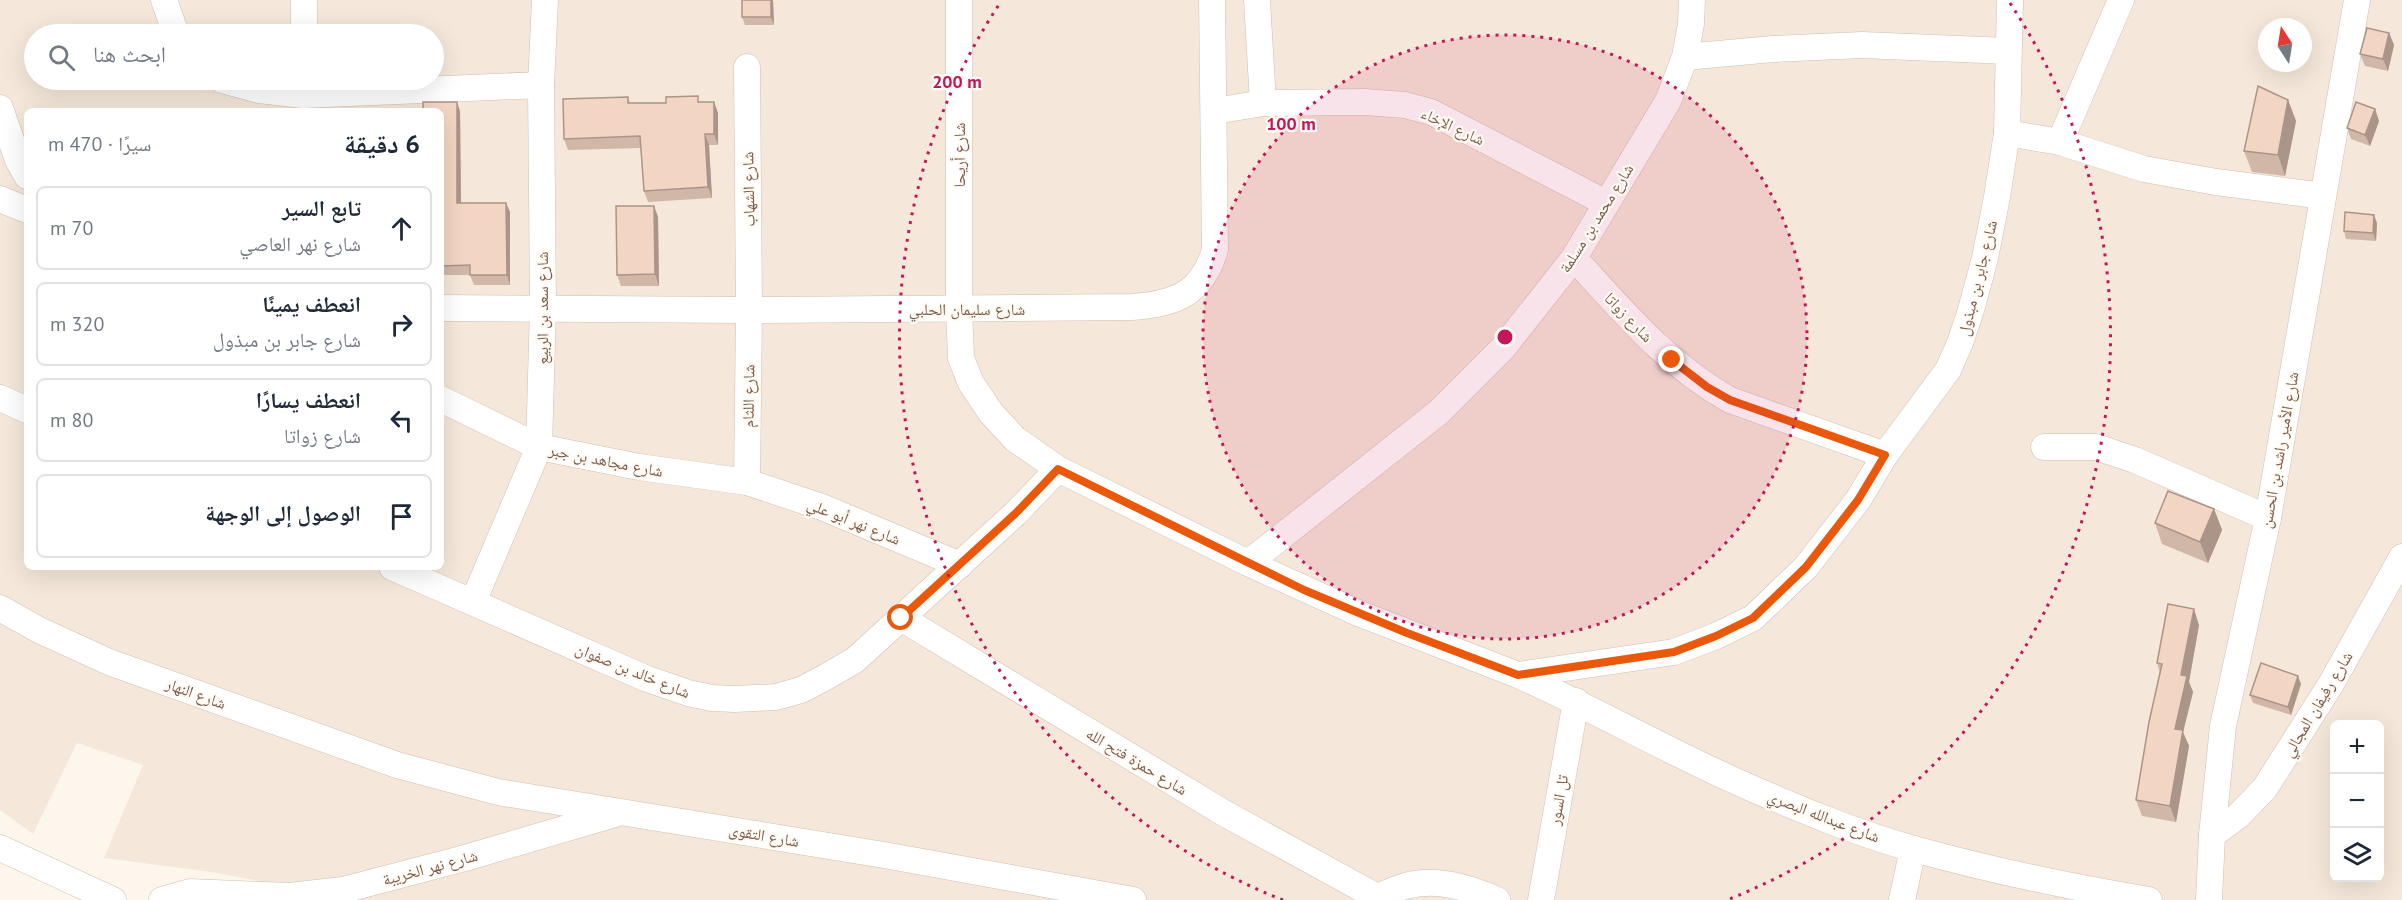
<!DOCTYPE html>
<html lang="ar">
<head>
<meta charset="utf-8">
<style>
  :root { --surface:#fff; --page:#f6f6f7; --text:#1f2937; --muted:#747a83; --line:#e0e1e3 }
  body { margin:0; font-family:"PT Sans","Noto Naskh Arabic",sans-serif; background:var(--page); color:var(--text); direction:rtl }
  .controls { position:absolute; right:18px; bottom:18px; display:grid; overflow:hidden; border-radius:9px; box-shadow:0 6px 24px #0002 }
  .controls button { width:54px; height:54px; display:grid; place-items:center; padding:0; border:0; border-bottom:2px solid var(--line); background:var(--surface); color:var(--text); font:30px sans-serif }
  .compass { position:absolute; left:2258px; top:18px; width:54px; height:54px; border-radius:50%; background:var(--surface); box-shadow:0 6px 24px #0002; rotate:348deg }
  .stop { position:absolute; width:18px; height:18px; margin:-14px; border:4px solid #ea580c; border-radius:50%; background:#fff }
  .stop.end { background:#ea580c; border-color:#fff; box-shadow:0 2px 6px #0008 }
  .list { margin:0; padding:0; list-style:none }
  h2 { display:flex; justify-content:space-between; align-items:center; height:78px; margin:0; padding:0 24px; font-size:26px }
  h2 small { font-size:20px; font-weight:400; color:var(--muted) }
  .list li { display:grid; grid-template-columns:39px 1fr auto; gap:18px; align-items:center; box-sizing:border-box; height:84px; margin:0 12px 12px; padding:0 12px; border:2px solid var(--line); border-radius:9px }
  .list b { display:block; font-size:22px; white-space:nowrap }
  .list p { margin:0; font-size:20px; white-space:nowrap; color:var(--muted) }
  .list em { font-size:20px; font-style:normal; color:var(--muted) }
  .icon { flex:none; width:33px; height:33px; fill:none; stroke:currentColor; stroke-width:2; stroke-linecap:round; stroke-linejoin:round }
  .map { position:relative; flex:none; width:2402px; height:900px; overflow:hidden; direction:ltr }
  .search { position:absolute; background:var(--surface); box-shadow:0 6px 24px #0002; left:24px; top:24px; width:420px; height:66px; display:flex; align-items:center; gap:15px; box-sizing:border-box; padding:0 21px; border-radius:33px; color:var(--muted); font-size:22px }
  .panel { position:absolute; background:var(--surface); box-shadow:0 6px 24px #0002; left:24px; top:108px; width:420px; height:462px; border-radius:9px; direction:rtl }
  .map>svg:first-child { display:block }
</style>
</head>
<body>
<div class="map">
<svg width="2402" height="900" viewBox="0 0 2402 900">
  <rect width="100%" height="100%" fill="#fdf6ec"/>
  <path fill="#f5e8da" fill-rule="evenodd" d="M 0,0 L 2402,0 L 2402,900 L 356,900 L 212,872 L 104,858 L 143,765 L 77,743 L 33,834 L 0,810 ZM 2267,27 L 2303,27 L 2303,63 L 2267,63 ZM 34,34 L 434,34 L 434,80 L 34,80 ZM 27,111 L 441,111 L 441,567 L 27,567 ZM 2334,724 L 2380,724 L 2380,878 L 2334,878 Z"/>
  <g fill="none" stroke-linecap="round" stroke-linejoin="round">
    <defs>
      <g id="minor">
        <path d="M 164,0 L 176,34"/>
        <path d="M 959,0 L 959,309 L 961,358 L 971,383 L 991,413 L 1015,439 L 1058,469 L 1248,563 L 1358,613 L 1518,675 L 1674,652 L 1716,636 L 1753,618 L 1806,567 L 1858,500 L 1885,455 L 1948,370 L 1960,343 L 1971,310 L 1985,258 L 1997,197 L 2007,133 L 2010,0"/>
        <path d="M 1257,0 L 1263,103"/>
        <path d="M 304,34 L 304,0"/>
        <path d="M 1685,57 L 1773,49 L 1862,45 L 2008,51"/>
        <path d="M 222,80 L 259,90 L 303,95 L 541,85"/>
        <path d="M 0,108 L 18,160 L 27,176"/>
        <path d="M 1215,111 L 1263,103 L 1364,102 L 1405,105 L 1431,112 L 1606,203"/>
        <path d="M 2007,133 L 2060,142 L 2144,169 L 2216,182 L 2323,196"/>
        <path d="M 2060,142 L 2121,0"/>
        <path d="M 0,199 L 27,210"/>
        <path d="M 1574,258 C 1622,310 1667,365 1730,400 L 1885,455"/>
        <path d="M 441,308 L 749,310 L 1132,307 C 1175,304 1202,294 1215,250 L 1212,0"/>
        <path d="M 0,398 L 27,410"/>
        <path d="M 441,399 L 539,447 L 639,467 L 747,482 L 822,507 L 960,565"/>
        <path d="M 2044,447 L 2096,447 L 2135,460 L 2268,518"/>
        <path d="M 747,482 L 749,310 L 747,67"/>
        <path d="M 1248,563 L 1439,412 L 1503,348 L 1574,258 L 1668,101 L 1685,57 L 1691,24 L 1692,0"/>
        <path d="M 392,567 L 645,678 L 688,693 L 712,698 L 735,699 L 776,697 L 801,690 L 824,678 L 855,660 L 1016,513 L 1058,469"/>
        <path d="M 473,602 L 539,447 L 543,308 L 541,85 L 545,0"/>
        <path d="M 0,608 L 39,630 L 109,662 L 397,765 L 498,792 L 884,855 L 1133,900"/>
        <path d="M 901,618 L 1224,813 L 1377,897"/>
        <path d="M 1518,675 C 1597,710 1672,754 1751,788 C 1804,811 1859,834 1914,849 C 1990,870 2071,887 2149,900"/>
        <path d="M 2212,835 L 2238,816 L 2265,788 L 2331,684 L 2402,557"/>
        <path d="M 0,848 L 113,900"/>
        <path d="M 162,900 L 190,892 L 289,896 L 343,890 L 465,858 L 615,814"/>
        <path d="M 1371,900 C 1382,895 1394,889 1406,886 C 1436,877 1470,888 1497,900"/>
        <path d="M 1541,900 L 1576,701"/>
        <path d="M 1902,900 L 1913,849"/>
        <path d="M 2209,900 L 2212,835 L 2223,726 L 2268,518 L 2357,0"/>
      </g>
    </defs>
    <use href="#minor" stroke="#d1beb0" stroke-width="27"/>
    <use href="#minor" stroke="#fff" stroke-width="26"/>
  </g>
  <g fill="#d1b7a8">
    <path d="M 773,0 L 774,25 L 745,25 L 742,17 Z"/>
    <path d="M 2389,33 L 2394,45 L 2388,71 L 2365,66 L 2360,54 Z"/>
    <path d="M 628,97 L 630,103 L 714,102 L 718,113 L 718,145 L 709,145 L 712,198 L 648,202 L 644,191 L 641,148 L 568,150 L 564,139 Z"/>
    <path d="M 2288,100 L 2296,121 L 2285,176 L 2252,172 L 2244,151 Z"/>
    <path d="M 2375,109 L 2379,121 L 2370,146 L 2351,139 L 2347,128 Z"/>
    <path d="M 441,111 L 460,111 L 461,203 L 506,203 L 510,212 L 510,285 L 474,285 L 470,275 L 441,275 Z"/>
    <path d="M 654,206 L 658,217 L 659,286 L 621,286 L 617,275 Z"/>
    <path d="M 2377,223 L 2376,241 L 2346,239 L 2344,231 Z"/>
    <path d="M 2214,509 L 2222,530 L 2208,563 L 2162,544 L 2155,523 Z"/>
    <path d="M 2199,625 L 2189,682 L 2193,692 L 2183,732 L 2189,746 L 2176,822 L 2142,816 L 2136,800 L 2160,673 L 2157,663 Z"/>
    <path d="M 2301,684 L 2291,715 L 2253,703 L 2250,695 Z"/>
  </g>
  <g fill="#aa9588">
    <path d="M 771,0 L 773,0 L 774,25 L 771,17 Z"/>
    <path d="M 2389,33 L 2394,45 L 2388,71 L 2383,59 Z"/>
    <path d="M 2288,100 L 2296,121 L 2285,176 L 2278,155 Z"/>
    <path d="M 457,102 L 460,111 L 461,212 L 457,203 Z"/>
    <path d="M 714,102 L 718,113 L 718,145 L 714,134 Z"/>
    <path d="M 2375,109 L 2379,121 L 2370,146 L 2365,135 Z"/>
    <path d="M 705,134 L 709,145 L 712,198 L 708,187 Z"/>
    <path d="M 506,203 L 510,212 L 510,285 L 507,275 Z"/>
    <path d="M 654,206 L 658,217 L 659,286 L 655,274 Z"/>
    <path d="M 2374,215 L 2377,223 L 2376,241 L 2373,233 Z"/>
    <path d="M 2214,509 L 2222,530 L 2208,563 L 2200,542 Z"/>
    <path d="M 2194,609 L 2199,625 L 2189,682 L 2193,692 L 2183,732 L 2189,746 L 2176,822 L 2170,806 L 2175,729 L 2181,675 Z"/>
    <path d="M 2298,676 L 2301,684 L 2291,715 L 2288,707 Z"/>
  </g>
  <g fill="#f3d5c3" stroke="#aa9588" stroke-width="1.5">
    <rect x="742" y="0" width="29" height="17"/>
    <path d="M 2367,28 L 2389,33 L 2383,59 L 2360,54 Z"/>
    <path d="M 2258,86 L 2288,100 L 2278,155 L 2244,151 Z"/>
    <path d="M 698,96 L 698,102 L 714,102 L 714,134 L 705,134 L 708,187 L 644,191 L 640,136 L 564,139 L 563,99 L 628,97 L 628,103 L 666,103 L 666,97 Z"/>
    <path d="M 423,102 L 457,102 L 457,203 L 506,203 L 507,275 L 470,275 L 470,265 L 441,266 L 441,111 L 423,111 Z"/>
    <path d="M 2356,102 L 2375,109 L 2365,135 L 2347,128 Z"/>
    <path d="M 616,206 L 654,206 L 655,274 L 617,275 Z"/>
    <path d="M 2345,212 L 2374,215 L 2373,233 L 2344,231 Z"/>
    <path d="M 2168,491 L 2214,509 L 2200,542 L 2155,523 Z"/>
    <path d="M 2168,604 L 2194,609 L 2181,675 L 2187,676 L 2175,729 L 2183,730 L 2170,806 L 2136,800 L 2149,722 L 2162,664 L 2157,663 Z"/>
    <path d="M 2261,663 L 2298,676 L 2288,707 L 2250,695 Z"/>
  </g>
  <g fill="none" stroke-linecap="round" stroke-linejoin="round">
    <path stroke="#ea580c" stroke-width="8" d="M 901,618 L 1016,513 L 1058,469 L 1304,590 L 1407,633 L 1518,675 L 1674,652 L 1716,636 L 1753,618 L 1806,567 L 1858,500 L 1885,455 L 1730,400 L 1707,387 L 1672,360"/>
  </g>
  <circle cx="1505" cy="337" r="302" fill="#c2185b" fill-opacity=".12"/>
  <g fill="none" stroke="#c2185b" stroke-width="3" stroke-dasharray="3 6">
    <circle cx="1505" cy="337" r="302"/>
    <path d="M1283 900A605 605 0 0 1 1000 3M2010 3A605 605 0 0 1 1727 900"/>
  </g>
  <g text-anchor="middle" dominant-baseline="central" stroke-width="4.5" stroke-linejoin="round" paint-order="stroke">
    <g font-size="16" fill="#7a5c4d" stroke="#fffaf3">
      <text transform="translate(1453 126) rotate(25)">شارع الإخاء</text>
      <text transform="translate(959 155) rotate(-90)">شارع أريحا</text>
      <text transform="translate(748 189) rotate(-91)">شارع الشهاب</text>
      <text transform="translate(1596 218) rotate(-58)">شارع محمد بن مسلمة</text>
      <text transform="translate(1977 278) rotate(-76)">شارع جابر بن مبذول</text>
      <text transform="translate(542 308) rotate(-90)">شارع سعد بن الربيع</text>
      <text x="967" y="309">شارع سليمان الحلبي</text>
      <text transform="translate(1629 317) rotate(46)">شارع زواتا</text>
      <text transform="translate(748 396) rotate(-89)">شارع اللثام</text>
      <text transform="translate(2279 450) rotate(-80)">شارع الأمير راشد بن الحسن</text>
      <text transform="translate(606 460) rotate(11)">شارع مجاهد بن جبر</text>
      <text transform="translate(854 521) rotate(22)">شارع نهر أبو علي</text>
      <text transform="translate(633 670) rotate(22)">شارع خالد بن صفوان</text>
      <text transform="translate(196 693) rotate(20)">شارع النهار</text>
      <text transform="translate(2317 704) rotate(-59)">شارع رفيفان المجالي</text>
      <text transform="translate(1137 761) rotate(31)">شارع حمزة فتح الله</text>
      <text transform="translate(1558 800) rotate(-80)">تل السور</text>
      <text transform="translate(1824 816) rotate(21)">شارع عبدالله البصري</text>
      <text transform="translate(764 835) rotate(10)">شارع التقوى</text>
      <text transform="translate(430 867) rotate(-15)">شارع نهر الخريبة</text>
    </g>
  </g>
  <circle cx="1505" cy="337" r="9" fill="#c2185b" stroke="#fffaf3" stroke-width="3"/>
  <g font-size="18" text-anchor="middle" font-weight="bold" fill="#c2185b" stroke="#fffaf3" stroke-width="4.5" stroke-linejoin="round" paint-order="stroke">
    <text x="957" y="88">200 m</text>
    <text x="1291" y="130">100 m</text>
  </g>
</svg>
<div class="controls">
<button>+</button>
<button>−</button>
<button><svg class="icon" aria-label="layers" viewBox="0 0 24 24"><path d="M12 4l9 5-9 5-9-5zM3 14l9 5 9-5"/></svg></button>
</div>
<svg class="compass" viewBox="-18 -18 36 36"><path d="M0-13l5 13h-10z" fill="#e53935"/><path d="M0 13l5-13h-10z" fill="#747a83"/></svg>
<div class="stop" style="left:901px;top:618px"></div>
<div class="stop end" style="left:1672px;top:360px"></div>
<div class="search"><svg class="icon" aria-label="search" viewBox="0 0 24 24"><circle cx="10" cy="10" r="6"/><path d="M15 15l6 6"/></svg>ابحث هنا</div>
<section class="panel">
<h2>6 دقيقة<small>سيرًا · 470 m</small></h2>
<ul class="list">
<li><svg class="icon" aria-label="ahead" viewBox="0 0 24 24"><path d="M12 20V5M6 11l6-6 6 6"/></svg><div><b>تابع السير</b><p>شارع نهر العاصي</p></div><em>70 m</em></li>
<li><svg class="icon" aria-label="right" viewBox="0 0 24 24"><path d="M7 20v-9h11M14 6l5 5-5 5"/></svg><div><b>انعطف يمينًا</b><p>شارع جابر بن مبذول</p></div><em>320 m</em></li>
<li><svg class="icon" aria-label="left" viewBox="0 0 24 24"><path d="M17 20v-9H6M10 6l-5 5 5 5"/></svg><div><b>انعطف يسارًا</b><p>شارع زواتا</p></div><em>80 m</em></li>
<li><svg class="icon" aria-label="arrive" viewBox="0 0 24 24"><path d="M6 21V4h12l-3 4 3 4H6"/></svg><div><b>الوصول إلى الوجهة</b></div></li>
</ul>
</section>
</div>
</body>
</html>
